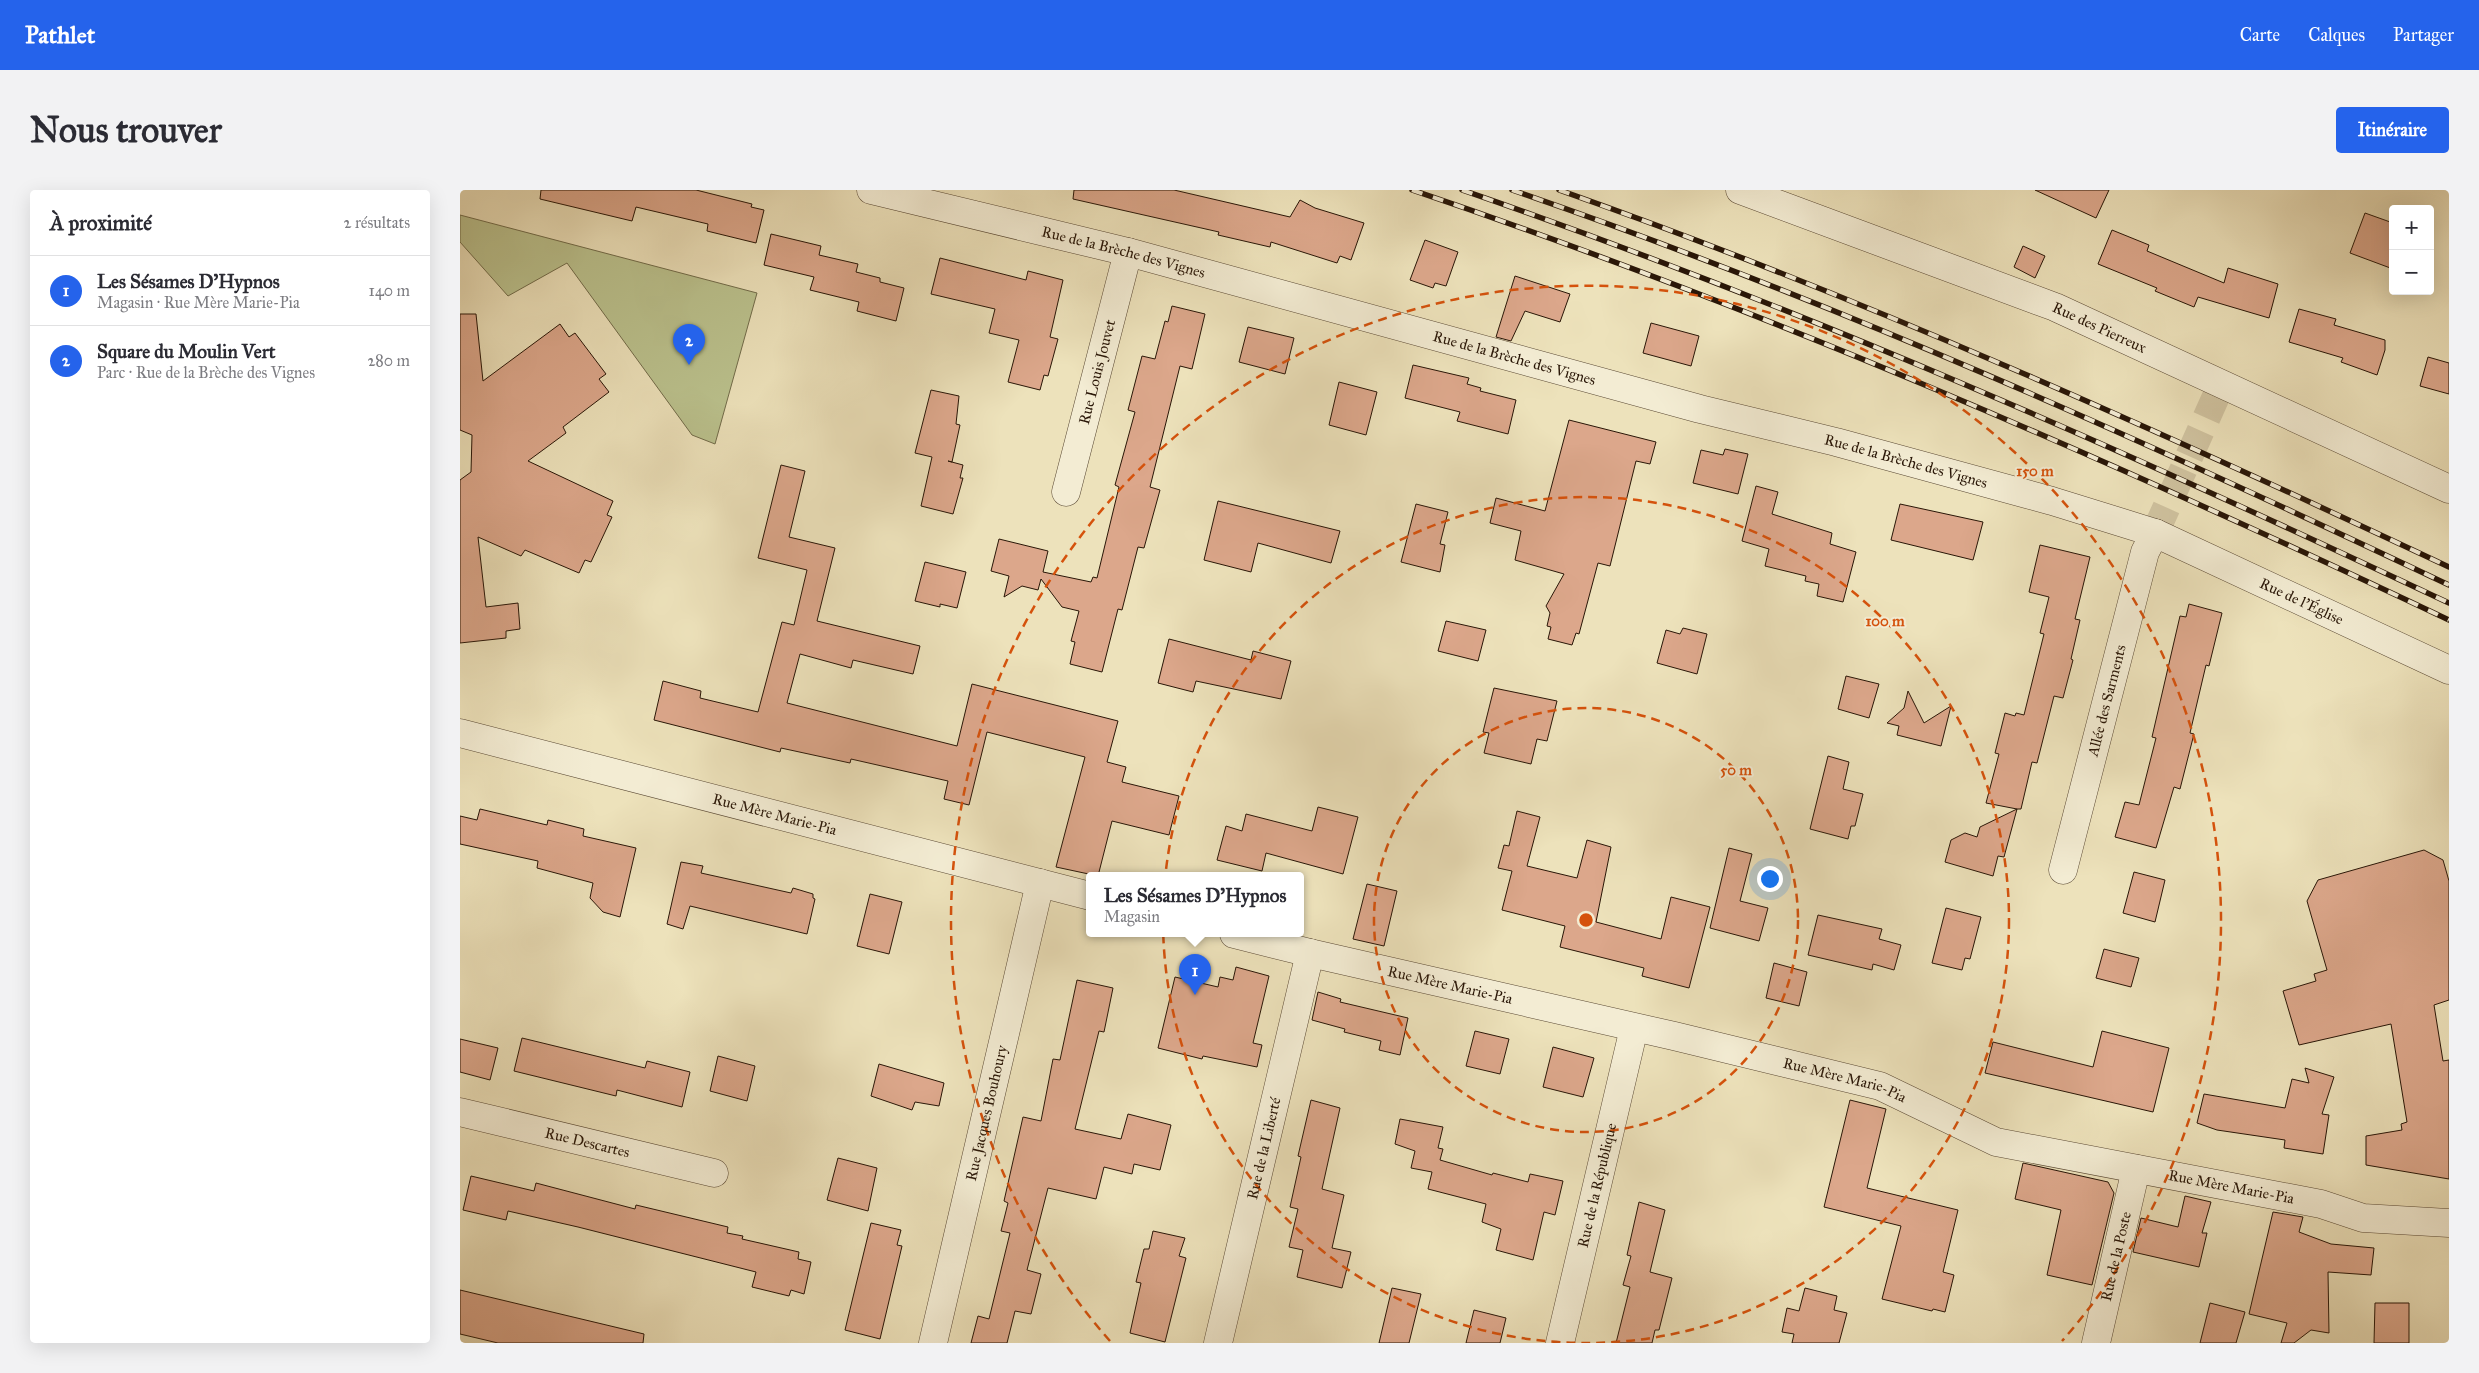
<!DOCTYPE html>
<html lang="fr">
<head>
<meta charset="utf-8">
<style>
  :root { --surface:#fff; --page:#f2f2f3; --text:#2b2b33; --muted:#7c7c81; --line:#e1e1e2; --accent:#2563eb }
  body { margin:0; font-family:"IM FELL Great Primer",serif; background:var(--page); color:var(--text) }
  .controls { position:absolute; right:15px; top:15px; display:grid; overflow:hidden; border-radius:5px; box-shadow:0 5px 20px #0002 }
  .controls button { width:45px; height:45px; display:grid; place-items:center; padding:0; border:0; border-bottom:1px solid var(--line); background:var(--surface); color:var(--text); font:25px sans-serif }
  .you { position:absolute; left:1309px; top:688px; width:18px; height:18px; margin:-12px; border:4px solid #fff; border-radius:50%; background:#1a73e8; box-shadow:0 0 0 8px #1a73e833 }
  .badge { display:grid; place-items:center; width:32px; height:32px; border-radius:50%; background:var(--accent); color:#fff; font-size:16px; font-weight:700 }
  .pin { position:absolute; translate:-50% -41px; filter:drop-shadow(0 1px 2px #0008) }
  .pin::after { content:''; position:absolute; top:26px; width:18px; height:15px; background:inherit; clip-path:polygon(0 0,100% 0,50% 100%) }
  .popup { position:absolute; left:626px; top:682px; width:218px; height:65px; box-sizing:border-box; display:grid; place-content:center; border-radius:5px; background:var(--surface); filter:drop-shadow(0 1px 4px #0005); font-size:16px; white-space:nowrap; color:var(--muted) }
  .popup b { font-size:19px; color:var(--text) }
  .popup::after { content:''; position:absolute; left:50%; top:100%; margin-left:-10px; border:10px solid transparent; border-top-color:var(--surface) }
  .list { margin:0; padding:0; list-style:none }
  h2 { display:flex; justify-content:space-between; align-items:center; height:65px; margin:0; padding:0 20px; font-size:21px }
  h2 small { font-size:16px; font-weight:400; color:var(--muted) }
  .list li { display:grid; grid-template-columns:32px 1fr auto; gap:15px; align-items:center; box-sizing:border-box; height:70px; padding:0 20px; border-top:1px solid var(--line) }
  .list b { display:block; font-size:19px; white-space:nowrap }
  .list p { margin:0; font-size:16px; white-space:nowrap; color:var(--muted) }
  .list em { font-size:16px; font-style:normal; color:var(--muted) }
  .map { position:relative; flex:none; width:1989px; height:1153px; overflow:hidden; border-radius:5px }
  header { display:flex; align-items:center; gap:30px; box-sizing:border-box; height:70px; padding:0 25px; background:var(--accent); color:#fff }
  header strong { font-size:24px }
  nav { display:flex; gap:28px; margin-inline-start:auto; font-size:18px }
  .intro { display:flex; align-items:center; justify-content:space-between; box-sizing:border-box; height:120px; padding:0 30px }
  h1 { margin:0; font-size:35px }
  .button { padding:12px 22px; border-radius:5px; background:var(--accent); color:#fff; font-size:18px; font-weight:700 }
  main { display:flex; gap:30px; padding:0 30px }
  aside { flex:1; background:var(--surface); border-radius:5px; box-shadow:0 5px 20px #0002 }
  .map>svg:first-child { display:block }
</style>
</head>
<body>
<header>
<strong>Pathlet</strong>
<nav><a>Carte</a><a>Calques</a><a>Partager</a></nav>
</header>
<div class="intro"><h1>Nous trouver</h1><a class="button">Itinéraire</a></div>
<main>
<aside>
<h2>À proximité<small>2 résultats</small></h2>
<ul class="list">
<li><span class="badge">1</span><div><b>Les Sésames D'Hypnos</b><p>Magasin · Rue Mère Marie-Pia</p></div><em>140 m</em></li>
<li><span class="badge">2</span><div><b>Square du Moulin Vert</b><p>Parc · Rue de la Brèche des Vignes</p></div><em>280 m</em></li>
</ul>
</aside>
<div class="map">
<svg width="1989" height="1153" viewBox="0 0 1989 1153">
  <rect width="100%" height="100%" fill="#ede2bb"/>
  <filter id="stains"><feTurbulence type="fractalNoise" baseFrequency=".004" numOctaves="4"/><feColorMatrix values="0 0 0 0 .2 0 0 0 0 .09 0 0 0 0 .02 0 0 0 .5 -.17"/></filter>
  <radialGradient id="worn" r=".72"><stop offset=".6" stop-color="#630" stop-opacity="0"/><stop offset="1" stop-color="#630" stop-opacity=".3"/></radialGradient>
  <path fill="#bbc28e" stroke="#726c4a" d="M 0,25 L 297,103 L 255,254 L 232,245 L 107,73 L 48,106 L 0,52 Z"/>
  <g fill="#dca78b" stroke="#291607">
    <path d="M 81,0 L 236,0 L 292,14 L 291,17 L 304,20 L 296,53 L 247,41 L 248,34 L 176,17 L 172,31 L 80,9 Z"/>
    <path d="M 614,0 L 714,0 L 830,27 L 840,10 L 855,18 L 904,33 L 891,70 L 880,66 L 877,73 L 811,52 L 810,57 L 758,45 L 759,42 L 613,9 Z"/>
    <path d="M 1575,0 L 1649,0 L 1636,28 Z"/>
    <path d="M 1905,23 L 1933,33 L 1933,79 L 1890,63 Z"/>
    <path d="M 1652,40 L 1689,55 L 1687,61 L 1764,93 L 1768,78 L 1818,94 L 1809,128 L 1738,107 L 1734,117 L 1695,101 L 1697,98 L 1638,74 Z"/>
    <path d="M 311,44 L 361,56 L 359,65 L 398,74 L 396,82 L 420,88 L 420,92 L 444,98 L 436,131 L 397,121 L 399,112 L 350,100 L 354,87 L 304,75 Z"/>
    <path d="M 965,50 L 998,62 L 986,96 L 975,93 L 973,98 L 950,90 Z"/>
    <path d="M 1563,56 L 1585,66 L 1575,88 L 1554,77 Z"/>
    <path d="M 480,68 L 566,90 L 568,81 L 603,90 L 590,147 L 598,149 L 588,186 L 584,185 L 580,200 L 548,192 L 559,150 L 529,143 L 535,119 L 471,104 Z"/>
    <path d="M 1055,86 L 1110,104 L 1100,132 L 1065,121 L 1051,151 L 1036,147 Z"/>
    <path d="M 712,116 L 745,124 L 732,179 L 720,176 L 690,297 L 700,300 L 684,358 L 678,357 L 662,420 L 658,419 L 642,482 L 610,474 L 615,452 L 611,451 L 619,421 L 602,417 L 581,389 L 578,400 L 562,396 L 544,407 L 549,386 L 531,381 L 539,349 L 588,361 L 583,382 L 631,392 L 633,387 L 637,388 L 659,297 L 655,295 L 675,222 L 668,220 L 682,166 L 695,169 L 705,131 L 708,132 Z"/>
    <path d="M 1839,119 L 1876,129 L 1874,135 L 1925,150 L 1925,160 L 1917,185 L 1881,172 L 1883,168 L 1829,152 Z"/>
    <path d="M 0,124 L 16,124 L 23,191 L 100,134 L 109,147 L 115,143 L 146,184 L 139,189 L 149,202 L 103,237 L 106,243 L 68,271 L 153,311 L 147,325 L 152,327 L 131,372 L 125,370 L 119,383 L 65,360 L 61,366 L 18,347 L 26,417 L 58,413 L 60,439 L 46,441 L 46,448 L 0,453 L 0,290 L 11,282 L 12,245 L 0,240 Z"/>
    <path d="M 1191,133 L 1239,146 L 1231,176 L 1183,163 Z"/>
    <path d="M 788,137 L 834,148 L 825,184 L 779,172 Z"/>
    <path d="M 1968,167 L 1989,173 L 1989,204 L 1960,196 Z"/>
    <path d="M 953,175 L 1009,188 L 1007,194 L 1021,198 L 1020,201 L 1056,210 L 1048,244 L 997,231 L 1000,222 L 945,208 Z"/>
    <path d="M 879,192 L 917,202 L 906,245 L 869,235 Z"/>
    <path d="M 471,200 L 499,206 L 496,234 L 500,235 L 492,272 L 488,271 L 503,275 L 500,288 L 503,288 L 493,324 L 461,316 L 472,267 L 455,263 Z"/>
    <path d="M 1109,230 L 1196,252 L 1190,274 L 1176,271 L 1150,376 L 1138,373 L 1119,444 L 1116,443 L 1112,455 L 1088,449 L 1091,437 L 1087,436 L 1090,423 L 1086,416 L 1104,384 L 1055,370 L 1061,341 L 1030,333 L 1036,308 L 1085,321 Z"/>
    <path d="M 1265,259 L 1288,264 L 1278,304 L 1233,293 L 1241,260 L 1263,265 Z"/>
    <path d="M 321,275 L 345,281 L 329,347 L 375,358 L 357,431 L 460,456 L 453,484 L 393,470 L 391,478 L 340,464 L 327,513 L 497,556 L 512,494 L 658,531 L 647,572 L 666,577 L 662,592 L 719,606 L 709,645 L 652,631 L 638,686 L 596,677 L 625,567 L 527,542 L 509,615 L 484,609 L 488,591 L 391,569 L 390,573 L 321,558 L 320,562 L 194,530 L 203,491 L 241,501 L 240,508 L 298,522 L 322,432 L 334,435 L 347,380 L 298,368 Z"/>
    <path d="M 1296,296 L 1318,302 L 1312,324 L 1372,343 L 1370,354 L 1396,362 L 1383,412 L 1357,406 L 1359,394 L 1345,391 L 1346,386 L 1305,376 L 1309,359 L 1282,351 Z"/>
    <path d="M 758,311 L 880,341 L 871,373 L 798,353 L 791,382 L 744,370 Z"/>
    <path d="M 956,314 L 988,322 L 980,354 L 985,355 L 980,382 L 941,372 Z"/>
    <path d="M 1440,314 L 1523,332 L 1513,370 L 1431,350 Z"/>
    <path d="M 1580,355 L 1630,367 L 1615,429 L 1620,430 L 1611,469 L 1613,470 L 1603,508 L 1594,506 L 1577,573 L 1572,572 L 1561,619 L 1557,619 L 1544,667 L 1538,666 L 1533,686 L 1485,672 L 1491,650 L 1505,643 L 1517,647 L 1520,637 L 1557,619 L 1526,613 L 1539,564 L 1535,563 L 1545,523 L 1555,526 L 1556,523 L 1564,525 L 1584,444 L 1580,443 L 1589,407 L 1569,402 Z"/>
    <path d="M 465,372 L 506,382 L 497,418 L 480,414 L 480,417 L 455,411 Z"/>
    <path d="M 1729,414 L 1762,423 L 1749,476 L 1746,475 L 1730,543 L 1734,544 L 1720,599 L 1714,597 L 1696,658 L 1655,647 L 1665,612 L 1679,615 L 1696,548 L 1692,547 L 1720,426 L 1726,427 Z"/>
    <path d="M 986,431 L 1026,440 L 1018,471 L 978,461 Z"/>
    <path d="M 1223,438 L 1247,444 L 1237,484 L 1197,473 L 1206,440 L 1220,444 Z"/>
    <path d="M 709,449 L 791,470 L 793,461 L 831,471 L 821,509 L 736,491 L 733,502 L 698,493 Z"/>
    <path d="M 1386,486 L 1419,494 L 1409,528 L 1378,519 Z"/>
    <path d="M 1034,498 L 1097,511 L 1087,551 L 1077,549 L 1071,574 L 1024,563 L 1029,543 L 1023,542 Z"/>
    <path d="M 1448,501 L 1464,533 L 1491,516 L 1481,556 L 1437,545 L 1439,536 L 1427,533 L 1444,518 Z"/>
    <path d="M 1368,566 L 1389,572 L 1383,599 L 1403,604 L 1395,636 L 1391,636 L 1388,649 L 1350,639 Z"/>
    <path d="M 858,617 L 898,627 L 883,684 L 806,663 L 802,681 L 757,670 L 766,636 L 782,641 L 786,624 L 852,641 Z"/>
    <path d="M 20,619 L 87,635 L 88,630 L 124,639 L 123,646 L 176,658 L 160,727 L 143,722 L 130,708 L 133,693 L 77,678 L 78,671 L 0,654 L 0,626 L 17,630 Z"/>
    <path d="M 1057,621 L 1080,627 L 1067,676 L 1117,688 L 1127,650 L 1151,657 L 1136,732 L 1201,749 L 1211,707 L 1250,717 L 1229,798 L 1182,786 L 1184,778 L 1100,757 L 1105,736 L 1042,720 L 1052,681 L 1038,678 L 1044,655 L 1049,656 Z"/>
    <path d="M 1269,658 L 1292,664 L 1280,711 L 1308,718 L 1299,751 L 1250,738 Z"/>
    <path d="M 1964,660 L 1983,670 L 1989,691 L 1989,810 L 1974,815 L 1983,871 L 1989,870 L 1989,989 L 1906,975 L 1906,946 L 1942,940 L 1941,934 L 1947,932 L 1931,834 L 1839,855 L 1823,801 L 1856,791 L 1854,784 L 1867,780 L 1847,711 L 1858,690 Z"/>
    <path d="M 221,672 L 243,676 L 241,683 L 331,703 L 333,698 L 353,704 L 353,708 L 355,709 L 347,744 L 230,716 L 223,739 L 207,734 Z"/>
    <path d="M 1674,682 L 1705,690 L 1695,732 L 1663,723 Z"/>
    <path d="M 907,694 L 937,701 L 924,756 L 893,749 Z"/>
    <path d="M 410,704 L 442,712 L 429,764 L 397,756 Z"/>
    <path d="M 1486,718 L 1521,727 L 1510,769 L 1505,768 L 1502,780 L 1472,773 Z"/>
    <path d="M 1358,725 L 1422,739 L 1419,749 L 1441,755 L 1434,780 L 1413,774 L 1412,780 L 1348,765 Z"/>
    <path d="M 1644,759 L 1679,768 L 1671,797 L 1636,788 Z"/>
    <path d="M 1314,773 L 1347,782 L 1339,816 L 1306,808 Z"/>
    <path d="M 776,777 L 809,786 L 793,853 L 802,855 L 797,877 L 743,866 L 742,869 L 698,858 L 715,787 L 758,797 L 760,787 L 773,790 Z"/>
    <path d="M 617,790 L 653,798 L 644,842 L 639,841 L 615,939 L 661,949 L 668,924 L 711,935 L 700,980 L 674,974 L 672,984 L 644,977 L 636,1009 L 588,998 L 567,1080 L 581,1084 L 571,1124 L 555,1121 L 547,1153 L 511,1153 L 518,1126 L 529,1129 L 550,1043 L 541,1041 L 548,1013 L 544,1011 L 563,927 L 581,931 L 593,869 L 600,870 Z"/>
    <path d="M 858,802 L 881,809 L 880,812 L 948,828 L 940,865 L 919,860 L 921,851 L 884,842 L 885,839 L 852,830 Z"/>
    <path d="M 1015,841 L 1049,849 L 1040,884 L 1006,876 Z"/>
    <path d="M 1642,841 L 1709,858 L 1693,922 L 1525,883 L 1533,852 L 1633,877 Z"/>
    <path d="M 62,848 L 185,878 L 187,871 L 230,882 L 222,917 L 157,900 L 156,906 L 54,881 Z"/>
    <path d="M 0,849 L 38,858 L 30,890 L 0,882 Z"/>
    <path d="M 1093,857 L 1134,868 L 1123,907 L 1083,897 Z"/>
    <path d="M 258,866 L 295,876 L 287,911 L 250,901 Z"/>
    <path d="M 419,874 L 484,893 L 479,916 L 455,912 L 452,920 L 411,906 Z"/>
    <path d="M 1845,878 L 1874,887 L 1862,924 L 1869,925 L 1863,964 L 1824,958 L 1825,950 L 1757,940 L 1737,933 L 1744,904 L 1825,918 L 1832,889 L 1849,893 Z"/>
    <path d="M 851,910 L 880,918 L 862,999 L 884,1005 L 872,1058 L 891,1062 L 882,1098 L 837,1087 L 843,1060 L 829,1057 L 838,1019 L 830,1017 L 841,967 L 838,966 Z"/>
    <path d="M 1390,910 L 1426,919 L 1407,998 L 1498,1020 L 1483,1082 L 1494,1085 L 1485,1122 L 1473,1119 L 1472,1121 L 1422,1109 L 1441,1036 L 1364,1017 Z"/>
    <path d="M 940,929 L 983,937 L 978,958 L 983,959 L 980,970 L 1032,985 L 1033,983 L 1068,992 L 1070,984 L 1103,991 L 1095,1025 L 1084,1022 L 1073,1070 L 1036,1060 L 1041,1039 L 1022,1032 L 1026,1014 L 968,999 L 972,982 L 951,978 L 955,961 L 935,954 Z"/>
    <path d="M 378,968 L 417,978 L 408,1021 L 367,1010 Z"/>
    <path d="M 1563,973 L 1648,992 L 1654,1003 L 1632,1095 L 1587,1085 L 1601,1020 L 1555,1009 Z"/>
    <path d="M 11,986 L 74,1001 L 76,993 L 175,1019 L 176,1015 L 268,1037 L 267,1043 L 283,1046 L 282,1049 L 339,1062 L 338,1069 L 351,1072 L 344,1104 L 331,1100 L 329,1106 L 292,1097 L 296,1082 L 118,1037 L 48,1021 L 46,1030 L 3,1020 Z"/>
    <path d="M 1725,1006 L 1751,1012 L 1742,1043 L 1747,1043 L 1739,1077 L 1673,1062 L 1681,1028 L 1718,1037 Z"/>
    <path d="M 1179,1012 L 1205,1020 L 1190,1082 L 1212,1088 L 1199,1140 L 1195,1140 L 1192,1153 L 1156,1153 L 1170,1097 L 1163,1095 L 1171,1066 L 1167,1065 Z"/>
    <path d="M 1813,1022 L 1843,1027 L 1839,1042 L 1871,1054 L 1914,1058 L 1911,1085 L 1868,1082 L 1869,1143 L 1851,1140 L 1834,1153 L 1821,1153 L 1827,1133 L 1789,1124 Z"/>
    <path d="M 411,1033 L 441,1040 L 437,1055 L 442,1056 L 420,1149 L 385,1140 Z"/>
    <path d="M 693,1041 L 725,1048 L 719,1066 L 726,1068 L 705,1152 L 670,1143 L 681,1093 L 676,1092 L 684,1059 L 689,1059 Z"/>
    <path d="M 932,1098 L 961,1104 L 949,1153 L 919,1153 Z"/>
    <path d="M 1345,1098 L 1377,1106 L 1374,1120 L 1387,1123 L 1379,1153 L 1332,1153 L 1334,1144 L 1322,1142 L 1327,1118 L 1339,1121 Z"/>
    <path d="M 0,1100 L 184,1144 L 183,1153 L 38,1153 L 0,1144 Z"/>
    <path d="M 1750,1113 L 1785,1122 L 1776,1153 L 1740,1153 Z"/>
    <path d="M 1915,1113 L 1949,1113 L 1949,1153 L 1914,1153 Z"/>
    <path d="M 1014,1120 L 1046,1128 L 1040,1153 L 1006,1153 Z"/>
  </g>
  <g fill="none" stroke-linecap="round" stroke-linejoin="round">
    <path stroke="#d0c3a0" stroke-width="28" stroke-dasharray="28 14" stroke-linecap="butt" d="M 1695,343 L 1762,193"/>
    <defs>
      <g id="minor">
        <path id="s1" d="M 411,0 L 668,62 L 1240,219 L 1376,252 L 1592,311 L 1695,343 L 1989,480"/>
        <path id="s2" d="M 1280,0 L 1595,117 L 1989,299"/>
        <path id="s3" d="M 606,302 L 668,62"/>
        <path id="s4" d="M 0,543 L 630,706"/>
        <path id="s5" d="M 1603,680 L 1685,362 L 1695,343"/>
        <path id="s6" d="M 774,744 L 850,763 L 1214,846 L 1420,896 L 1536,952 L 1861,1014 L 1903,1028 L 1989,1033"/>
        <path id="s7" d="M 0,922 L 254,983"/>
        <path id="s8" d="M 473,1153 L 580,693"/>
        <path id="s9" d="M 758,1153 L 850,763"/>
        <path id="s10" d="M 1100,1153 L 1174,838"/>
        <path id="s11" d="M 1636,1153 L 1676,979"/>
      </g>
    </defs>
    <use href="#minor" stroke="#5a4934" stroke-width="29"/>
    <use href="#minor" stroke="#f3ecd3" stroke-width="28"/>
    <defs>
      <g id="rail">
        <path d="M 952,0 C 1308,120 1650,270 1989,430"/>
        <path d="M 1002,0 C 1340,116 1666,261 1989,413"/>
        <path d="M 1052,0 C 1373,110 1683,250 1989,395"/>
        <path d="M 1099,0 C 1403,107 1698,240 1989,377"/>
      </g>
    </defs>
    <use href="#rail" stroke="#291607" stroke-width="5.5"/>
    <use href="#rail" stroke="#f3ecd3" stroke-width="4" stroke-dasharray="11" stroke-linecap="butt"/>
  </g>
  <g fill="none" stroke="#d5520c" stroke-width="2.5" stroke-dasharray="9 6">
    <circle cx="1126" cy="730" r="212"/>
    <circle cx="1126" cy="730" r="423"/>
    <path d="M650 1151A635 635 0 1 1 1602 1151"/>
  </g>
  <g text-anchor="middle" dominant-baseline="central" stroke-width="4" stroke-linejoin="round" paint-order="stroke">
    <g font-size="15" fill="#291607" stroke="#f3ecd3">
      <text stroke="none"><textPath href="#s1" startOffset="260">Rue de la Brèche des Vignes</textPath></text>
      <text stroke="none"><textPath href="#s2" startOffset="385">Rue des Pierreux</textPath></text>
      <text stroke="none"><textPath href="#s1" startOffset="665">Rue de la Brèche des Vignes</textPath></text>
      <text stroke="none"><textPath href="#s3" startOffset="124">Rue Louis Jouvet</textPath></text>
      <text stroke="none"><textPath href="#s1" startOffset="1070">Rue de la Brèche des Vignes</textPath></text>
      <text stroke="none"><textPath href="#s1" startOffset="1491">Rue de l'Église</textPath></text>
      <text stroke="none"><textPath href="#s5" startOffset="175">Allée des Sarments</textPath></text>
      <text stroke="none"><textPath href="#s4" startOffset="325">Rue Mère Marie-Pia</textPath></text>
      <text stroke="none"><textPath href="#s6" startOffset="222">Rue Mère Marie-Pia</textPath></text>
      <text stroke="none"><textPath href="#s6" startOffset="628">Rue Mère Marie-Pia</textPath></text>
      <text stroke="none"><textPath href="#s8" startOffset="236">Rue Jacques Bouhoury</textPath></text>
      <text stroke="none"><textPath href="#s7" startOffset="131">Rue Descartes</textPath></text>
      <text stroke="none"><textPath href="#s9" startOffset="200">Rue de la Liberté</textPath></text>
      <text stroke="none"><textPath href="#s10" startOffset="162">Rue de la République</textPath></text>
      <text stroke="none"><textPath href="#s6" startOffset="1032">Rue Mère Marie-Pia</textPath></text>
      <text stroke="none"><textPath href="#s11" startOffset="89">Rue de la Poste</textPath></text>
    </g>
  </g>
  <circle cx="1126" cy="730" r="8" fill="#d5520c" stroke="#f3ecd3" stroke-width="2.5"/>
  <g font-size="15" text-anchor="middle" font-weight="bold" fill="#d5520c" stroke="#f3ecd3" stroke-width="4" stroke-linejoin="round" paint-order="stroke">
    <text x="1575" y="286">150 m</text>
    <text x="1425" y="436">100 m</text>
    <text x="1276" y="585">50 m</text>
  </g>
  <rect width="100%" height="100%" filter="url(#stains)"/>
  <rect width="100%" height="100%" fill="url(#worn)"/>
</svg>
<div class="controls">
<button>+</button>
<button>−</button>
</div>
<div class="you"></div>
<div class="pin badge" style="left:735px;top:805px">1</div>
<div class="popup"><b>Les Sésames D'Hypnos</b>Magasin</div>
<div class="pin badge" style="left:229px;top:175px">2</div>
</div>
</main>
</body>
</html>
